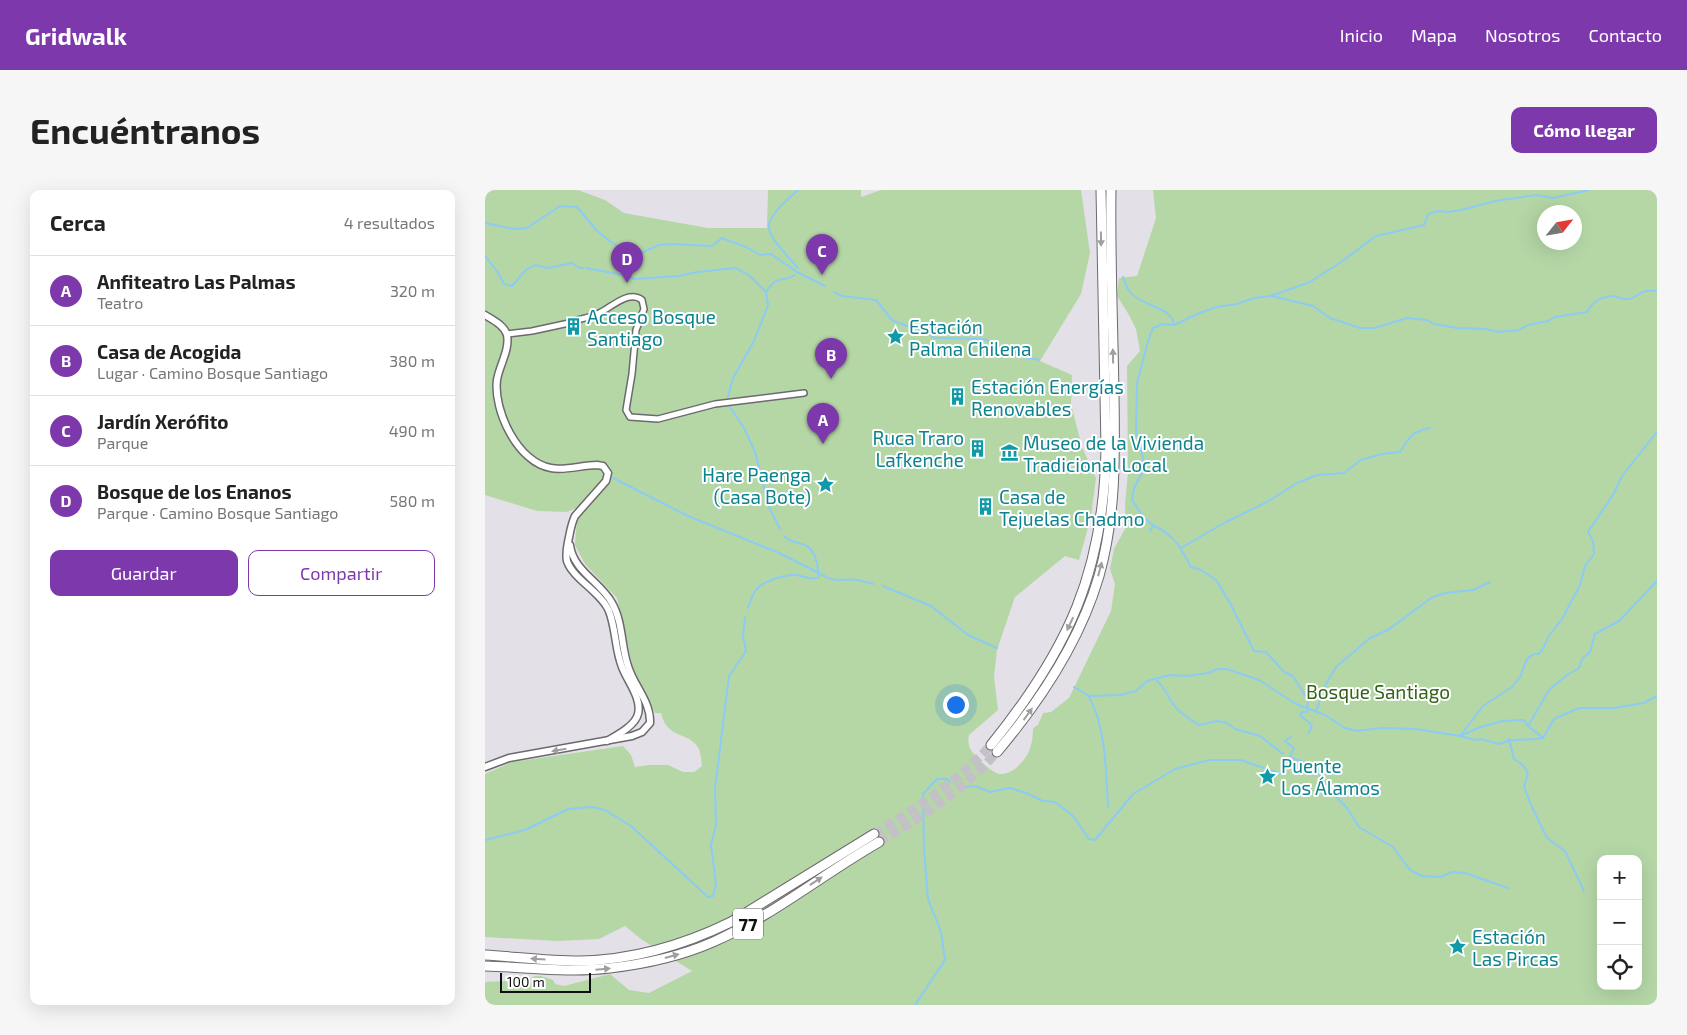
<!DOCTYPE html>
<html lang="es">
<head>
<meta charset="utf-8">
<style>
  :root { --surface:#fff; --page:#f6f6f6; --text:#222; --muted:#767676; --line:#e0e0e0; --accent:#7d38ac }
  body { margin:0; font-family:"Exo 2",sans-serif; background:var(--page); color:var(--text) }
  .controls { position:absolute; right:15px; bottom:15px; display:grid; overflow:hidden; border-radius:10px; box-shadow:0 5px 20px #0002 }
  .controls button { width:45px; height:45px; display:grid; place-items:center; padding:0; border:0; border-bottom:1px solid var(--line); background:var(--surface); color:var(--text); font:25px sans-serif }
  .compass { position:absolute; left:1052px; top:15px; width:45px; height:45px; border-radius:50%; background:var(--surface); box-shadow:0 5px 20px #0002; rotate:59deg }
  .scale { position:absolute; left:15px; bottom:12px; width:91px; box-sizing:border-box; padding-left:5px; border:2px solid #0f0e10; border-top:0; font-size:14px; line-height:18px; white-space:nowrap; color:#0f0e10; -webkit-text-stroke:4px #fff; paint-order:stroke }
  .you { position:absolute; left:470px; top:514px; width:18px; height:18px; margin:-12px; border:4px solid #fff; border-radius:50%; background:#1a73e8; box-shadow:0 0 0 8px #1a73e833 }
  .badge { display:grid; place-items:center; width:32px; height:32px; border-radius:50%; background:var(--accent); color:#fff; font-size:16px; font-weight:700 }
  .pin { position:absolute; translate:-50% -41px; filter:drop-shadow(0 1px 2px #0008) }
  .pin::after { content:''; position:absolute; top:26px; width:18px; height:15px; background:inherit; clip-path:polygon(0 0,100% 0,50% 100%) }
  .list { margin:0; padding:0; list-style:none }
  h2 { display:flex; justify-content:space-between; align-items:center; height:65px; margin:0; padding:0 20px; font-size:21px }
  h2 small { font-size:16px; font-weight:400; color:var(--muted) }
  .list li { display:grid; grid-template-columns:32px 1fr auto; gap:15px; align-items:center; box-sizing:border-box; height:70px; padding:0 20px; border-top:1px solid var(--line) }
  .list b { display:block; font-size:19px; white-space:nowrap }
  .list p { margin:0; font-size:16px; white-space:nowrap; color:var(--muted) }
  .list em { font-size:16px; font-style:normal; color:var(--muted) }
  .actions { display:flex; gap:10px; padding:15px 20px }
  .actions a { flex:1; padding:11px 0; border:1px solid var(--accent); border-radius:10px; text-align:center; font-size:18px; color:var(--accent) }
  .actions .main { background:var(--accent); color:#fff }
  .icon { flex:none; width:28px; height:28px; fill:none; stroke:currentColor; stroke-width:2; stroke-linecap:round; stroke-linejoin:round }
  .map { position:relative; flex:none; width:1172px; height:815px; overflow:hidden; border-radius:10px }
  header { display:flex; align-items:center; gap:30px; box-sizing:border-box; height:70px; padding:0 25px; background:var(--accent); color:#fff }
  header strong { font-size:24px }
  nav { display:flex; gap:28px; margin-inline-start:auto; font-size:18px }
  .intro { display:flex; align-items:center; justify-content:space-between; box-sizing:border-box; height:120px; padding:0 30px }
  h1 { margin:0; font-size:35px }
  .button { padding:12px 22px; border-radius:10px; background:var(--accent); color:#fff; font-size:18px; font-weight:700 }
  main { display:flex; gap:30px; padding:0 30px }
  aside { flex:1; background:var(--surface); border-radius:10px; box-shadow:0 5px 20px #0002 }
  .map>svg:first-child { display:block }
</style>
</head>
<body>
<header>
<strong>Gridwalk</strong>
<nav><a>Inicio</a><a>Mapa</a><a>Nosotros</a><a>Contacto</a></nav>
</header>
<div class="intro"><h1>Encuéntranos</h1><a class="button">Cómo llegar</a></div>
<main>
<aside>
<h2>Cerca<small>4 resultados</small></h2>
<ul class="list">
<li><span class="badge">A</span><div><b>Anfiteatro Las Palmas</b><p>Teatro</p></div><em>320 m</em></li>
<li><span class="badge">B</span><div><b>Casa de Acogida</b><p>Lugar · Camino Bosque Santiago</p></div><em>380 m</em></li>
<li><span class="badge">C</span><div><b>Jardín Xerófito</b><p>Parque</p></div><em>490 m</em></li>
<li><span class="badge">D</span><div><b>Bosque de los Enanos</b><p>Parque · Camino Bosque Santiago</p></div><em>580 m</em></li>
</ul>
<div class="actions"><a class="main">Guardar</a><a>Compartir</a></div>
</aside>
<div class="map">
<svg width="1172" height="815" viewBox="0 0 1172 815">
  <rect width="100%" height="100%" fill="#e4e0e7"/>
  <path fill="#b5d7a6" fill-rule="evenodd" d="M 0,0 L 93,0 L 120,10 L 139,23 L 223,38 L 282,38 L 283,0 L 376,0 L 376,7 L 396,0 L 596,0 L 605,63 L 596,104 L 555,171 L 587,185 L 586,214 L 597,257 L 611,288 L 606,327 L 594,370 L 580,366 L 530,407 L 512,460 L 509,487 L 513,520 L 484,545 C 483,550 483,555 486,560 C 489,566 508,584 515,584 C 527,585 540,571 544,561 C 547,554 548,545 548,538 L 553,535 L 558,523 L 566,522 L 584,508 L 626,421 L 630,394 L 625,379 L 629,359 L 641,337 L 640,315 L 643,282 L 642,176 L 655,161 L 651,139 L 644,125 L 632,106 L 634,88 L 652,86 L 671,28 L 668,0 L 1172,0 L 1172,815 L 0,815 L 0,792 L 43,790 L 50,786 L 56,786 L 68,790 L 70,794 L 79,796 L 125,784 L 144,800 L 164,803 L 207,781 L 156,749 L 140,736 L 114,749 L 72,751 L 0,747 L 0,584 L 27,572 L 138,556 L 146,565 L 150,577 L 164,575 L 183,575 L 198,582 L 209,582 L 217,576 C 216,569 216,561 212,556 C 203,542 182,549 176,523 L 170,523 L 148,478 L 132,408 L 100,374 L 90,355 L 92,329 L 108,311 L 82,322 L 52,321 L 0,305 ZM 1060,22 L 1090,22 L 1090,52 L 1060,52 ZM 1116,669 L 1153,669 L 1153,796 L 1116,796 Z"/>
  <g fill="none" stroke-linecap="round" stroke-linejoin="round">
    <g stroke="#8ccbf3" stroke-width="2">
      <path d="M 0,33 L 29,39 L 42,38 L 75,16 L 92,17 L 112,41 L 138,61 L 158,62 L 174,55 L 187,54 L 227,56 L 237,48 L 261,57 L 275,65 L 286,64 L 312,82 L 340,96"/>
      <path d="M 0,66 L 12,81 L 19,94 L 27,96 L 41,80 L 50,75 L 63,78 L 87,73 L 94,78 L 98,78"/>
      <path d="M 101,78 L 143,86 L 149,89 L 194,86 L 212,82 L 251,78 L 265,86 L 281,102 L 283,115 L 269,151 L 248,188 L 243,206"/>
      <path d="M 313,78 C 279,39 270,38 313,0"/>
      <path d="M 638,87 C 640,91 641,98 645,102 C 657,117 687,116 689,135"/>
      <path d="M 281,102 C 294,83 294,94 310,85"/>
      <path d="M 349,102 L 357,106 L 391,110 L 408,131 L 440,142 L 450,148 L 499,149 L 539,167 L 554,170"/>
      <path d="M 787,106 L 828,116 L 845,128 L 875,138 L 890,138 L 922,128 L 942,130 L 949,134 L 972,138 L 1000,139 L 1014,142 L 1034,140 L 1043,135 L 1063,131 L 1070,127 L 1102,122 C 1107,112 1115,107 1127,106 C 1132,106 1138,110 1143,109 C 1154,108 1154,98 1172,101"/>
      <path d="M 689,135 L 710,125 L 731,117 L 752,114 L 769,108 L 786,106 L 825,92 L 856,72 L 891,46 L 939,35 L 943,24 L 953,21 L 963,22 L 976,20 L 1010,11 L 1051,5 L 1068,8 L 1104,0"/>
      <path d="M 245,217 L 259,238 L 270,262 L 284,317 L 295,339"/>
      <path d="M 128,288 L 203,326 L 294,363 L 332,382"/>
      <path d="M 668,335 L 659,328 L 647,310 L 649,298 L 658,281 L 658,268 L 651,241 L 652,193 L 663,151 L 668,138 L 678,134 L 689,135"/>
      <path d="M 665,341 L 668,335 C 691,347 694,355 706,377 L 716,380 L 731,390 L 745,413 L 769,461 L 781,462 L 799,482 L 808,486 L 823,510 L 822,522 L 816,522 L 815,525 L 827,535 L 824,543"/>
      <path d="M 696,358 L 741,332 L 782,312 L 812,293 L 832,285 L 859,283 L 876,270 L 897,264 L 915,262 C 925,246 926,242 945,238"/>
      <path d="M 336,384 C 351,394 357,388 372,390 C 377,391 382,392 388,394"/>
      <path d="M 398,396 L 446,416 L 483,445 L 512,458"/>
      <path d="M 263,418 C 265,412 267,405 271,400 C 278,391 300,384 311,385 C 319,386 327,391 334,387 C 333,377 331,360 320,355 C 312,352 306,353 299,346"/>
      <path d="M 671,490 C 679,496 682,505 688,514 C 694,523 705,529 714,535 L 732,531 L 742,533 L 750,539 L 775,546 L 798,564"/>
      <path d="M 589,497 L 604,506 L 636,505 L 651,501 L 662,491 L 685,485 L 702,486 L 723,483 L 733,479 L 742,479 L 774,490 L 811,514 L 838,524 L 860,538 L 871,541 L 897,538 L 931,539 L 975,546 L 993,538 L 1017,531 L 1039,530 L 1043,536 L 1058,548 L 1069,529 L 1094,518 L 1129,518 L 1159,513 L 1172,506"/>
      <path d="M 604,507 C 621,537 621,583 623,617"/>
      <path d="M 831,521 L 842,492 L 851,477 L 885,448 L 903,440 L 946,408 L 960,403 L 988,400 L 1005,392"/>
      <path d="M 1043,536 L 1064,500 L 1082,485 L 1094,478 L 1097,469 L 1105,462 L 1110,444 L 1134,431 L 1172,391"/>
      <path d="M 1058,548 C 1043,551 1028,547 1014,554 L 996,549 L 990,550 L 975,546 L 998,516 L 1027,497 L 1035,487 L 1042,469 L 1049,464 L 1054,464 L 1059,457 L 1063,447 L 1077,429 L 1095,395 L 1100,376 L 1109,364 L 1108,351 L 1103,342 L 1128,305 L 1137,286 L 1172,242"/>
      <path d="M 1024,549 L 1029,569 L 1038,575 L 1043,583 L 1039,597 L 1047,617 L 1062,648 L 1080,661 L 1099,701"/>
      <path d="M 807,568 L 818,572 L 833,583 L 845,600 L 862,618 L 874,637 L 908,657 L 925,680 L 937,686 L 956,687 L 967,682 L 980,683 L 1023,698"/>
      <path d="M 478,597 L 490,596 L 505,602 L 525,598 L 541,603 L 558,611 L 570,612 L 588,626 L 604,649 L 610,650 L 648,604 L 690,579 L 724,570 L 756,570 L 796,584 L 809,558 L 800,551 L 806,547"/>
      <path d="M 0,650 L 40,640 L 83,619 L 107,617 L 120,620 L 146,636 L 223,707 L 228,706 L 231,694 L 226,655 L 231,635 L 230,599 L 244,486 L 261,461 L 258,446 L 260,427"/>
      <path d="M 430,815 L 460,770 L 456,742 L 443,709 L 439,659 L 438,604 L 452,589 L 462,589 L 465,592"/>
    </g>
    <g stroke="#c4c0c7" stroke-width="9" stroke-dasharray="9 4.5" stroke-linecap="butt">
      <path d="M 389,644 C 432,618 472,592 506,555"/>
      <path d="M 394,652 C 440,625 476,602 512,562"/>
    </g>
    <defs>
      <g id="minor">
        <path d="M 92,130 C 99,128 106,127 112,124 C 125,119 143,99 157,110 L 159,119 L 151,140 L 147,184 L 141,220 L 145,227 L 173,229 L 230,214 L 319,203"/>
        <path d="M 22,144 L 47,141 L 84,133"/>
      </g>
      <g id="tertiary">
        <path d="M 0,125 C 8,130 19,135 22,145 C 25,160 14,176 12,190 C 8,220 33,273 66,278 C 80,281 97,275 112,275 L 118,276 L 123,283 L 121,291 L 90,326 C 86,334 85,343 83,352 C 82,357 81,366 82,371 C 88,389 116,402 124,421 C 131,439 130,460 137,477 C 142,491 157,508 153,524 C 150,536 132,545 122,551"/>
        <path d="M 0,577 L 24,568 L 147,546 L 157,542 L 165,533 C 166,512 149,496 143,476 C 136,456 138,432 127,413 C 116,392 88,381 85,355"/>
      </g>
      <g id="motorway">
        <path d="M 506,555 C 583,460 619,382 621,258 L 616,0"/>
        <path d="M 512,562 C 556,510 595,451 614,386 C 631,326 630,266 629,205 C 628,137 625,68 626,0"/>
        <path d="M 0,765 C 32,767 63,771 95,771 C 147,770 199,755 246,732 L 389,644"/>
        <path d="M 0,776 C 42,777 83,783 125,778 C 160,774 196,766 228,752 C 287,726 338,684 394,652"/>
      </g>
    </defs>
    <use href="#minor" stroke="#6c696f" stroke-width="8"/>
    <use href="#tertiary" stroke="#6c696f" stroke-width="9"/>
    <use href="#motorway" stroke="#6c696f" stroke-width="11"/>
    <use href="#minor" stroke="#fff" stroke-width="5"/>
    <use href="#tertiary" stroke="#fff" stroke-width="6"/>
    <use href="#motorway" stroke="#fff" stroke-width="9"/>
  </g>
  <defs><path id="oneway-solid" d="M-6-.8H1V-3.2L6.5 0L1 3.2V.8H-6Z" transform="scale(1.25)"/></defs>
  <g fill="#9f9f9f">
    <use href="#oneway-solid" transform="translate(616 49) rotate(89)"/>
    <use href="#oneway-solid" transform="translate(628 166) rotate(-91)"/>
    <use href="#oneway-solid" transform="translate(615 379) rotate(-75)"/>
    <use href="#oneway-solid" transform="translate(585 434) rotate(115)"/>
    <use href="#oneway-solid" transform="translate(543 524) rotate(-54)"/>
    <use href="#oneway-solid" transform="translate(74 560) rotate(170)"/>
    <use href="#oneway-solid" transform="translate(331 691) rotate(-33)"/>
    <use href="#oneway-solid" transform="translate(187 766) rotate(-15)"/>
    <use href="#oneway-solid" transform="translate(53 769) rotate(-176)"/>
    <use href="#oneway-solid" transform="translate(118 779) rotate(-5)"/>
  </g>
  <defs>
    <symbol id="building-bare" viewBox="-9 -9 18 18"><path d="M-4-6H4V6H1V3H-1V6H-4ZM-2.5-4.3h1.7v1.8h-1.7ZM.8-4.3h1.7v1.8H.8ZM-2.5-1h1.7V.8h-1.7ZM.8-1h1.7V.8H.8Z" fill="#0f9aa8" stroke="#fff" stroke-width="2.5" paint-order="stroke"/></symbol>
    <symbol id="sight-bare" viewBox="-9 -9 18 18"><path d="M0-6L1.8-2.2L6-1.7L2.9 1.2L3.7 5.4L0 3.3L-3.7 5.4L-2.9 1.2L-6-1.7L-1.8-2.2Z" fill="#0f9aa8" stroke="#fff" stroke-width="2.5" paint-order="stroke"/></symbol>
    <symbol id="museum-bare" viewBox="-9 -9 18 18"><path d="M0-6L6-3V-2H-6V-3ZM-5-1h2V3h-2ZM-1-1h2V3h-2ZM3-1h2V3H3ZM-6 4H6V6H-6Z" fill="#0f9aa8" stroke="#fff" stroke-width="2.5" paint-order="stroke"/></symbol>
  </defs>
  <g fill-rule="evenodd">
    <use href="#building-bare" x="76" y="124" width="25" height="25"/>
    <use href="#sight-bare" x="398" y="134" width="25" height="25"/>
    <use href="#building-bare" x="460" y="194" width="25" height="25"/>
    <use href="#building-bare" x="480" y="246" width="25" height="25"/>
    <use href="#museum-bare" x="512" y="250" width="25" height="25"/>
    <use href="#sight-bare" x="328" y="282" width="25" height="25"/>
    <use href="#building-bare" x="488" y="304" width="25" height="25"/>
    <use href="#sight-bare" x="770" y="574" width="25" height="25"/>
    <use href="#sight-bare" x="960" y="744" width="25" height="25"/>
  </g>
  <g text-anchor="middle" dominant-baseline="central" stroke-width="4" stroke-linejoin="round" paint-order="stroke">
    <rect fill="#fff" stroke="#575658" stroke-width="1" x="248" y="718.5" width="30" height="31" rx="4"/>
    <g font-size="18" font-weight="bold" fill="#0f0e10">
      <text x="263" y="734">77</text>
    </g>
    <g font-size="19" fill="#0d838f" stroke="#fff" text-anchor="start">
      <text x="102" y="126">Acceso Bosque<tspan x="102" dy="22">Santiago</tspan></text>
      <text x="424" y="136">Estación<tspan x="424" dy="22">Palma Chilena</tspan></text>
      <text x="486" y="196">Estación Energías<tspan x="486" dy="22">Renovables</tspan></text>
      <text x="479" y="247" text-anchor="end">Ruca Traro<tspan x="479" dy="22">Lafkenche</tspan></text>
      <text x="538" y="252">Museo de la Vivienda<tspan x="538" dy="22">Tradicional Local</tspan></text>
      <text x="326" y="284" text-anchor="end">Hare Paenga<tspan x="326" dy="22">(Casa Bote)</tspan></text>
      <text x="514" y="306">Casa de<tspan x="514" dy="22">Tejuelas Chadmo</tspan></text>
      <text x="796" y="575">Puente<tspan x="796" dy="22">Los Álamos</tspan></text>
      <text x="987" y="746">Estación<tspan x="987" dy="22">Las Pircas</tspan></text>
    </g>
    <g font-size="19" fill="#346219" stroke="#fff">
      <text x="893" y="501">Bosque Santiago</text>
    </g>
  </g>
</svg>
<div class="controls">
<button>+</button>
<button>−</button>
<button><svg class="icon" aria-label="locate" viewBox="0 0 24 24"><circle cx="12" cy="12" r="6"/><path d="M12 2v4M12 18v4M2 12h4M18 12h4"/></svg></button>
</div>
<svg class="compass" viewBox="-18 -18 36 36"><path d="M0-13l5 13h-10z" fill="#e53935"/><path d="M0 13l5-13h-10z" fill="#767676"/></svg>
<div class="scale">100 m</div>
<div class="you"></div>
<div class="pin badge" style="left:338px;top:254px">A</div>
<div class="pin badge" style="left:346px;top:189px">B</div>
<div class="pin badge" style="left:337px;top:85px">C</div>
<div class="pin badge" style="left:142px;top:93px">D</div>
</div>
</main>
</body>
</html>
